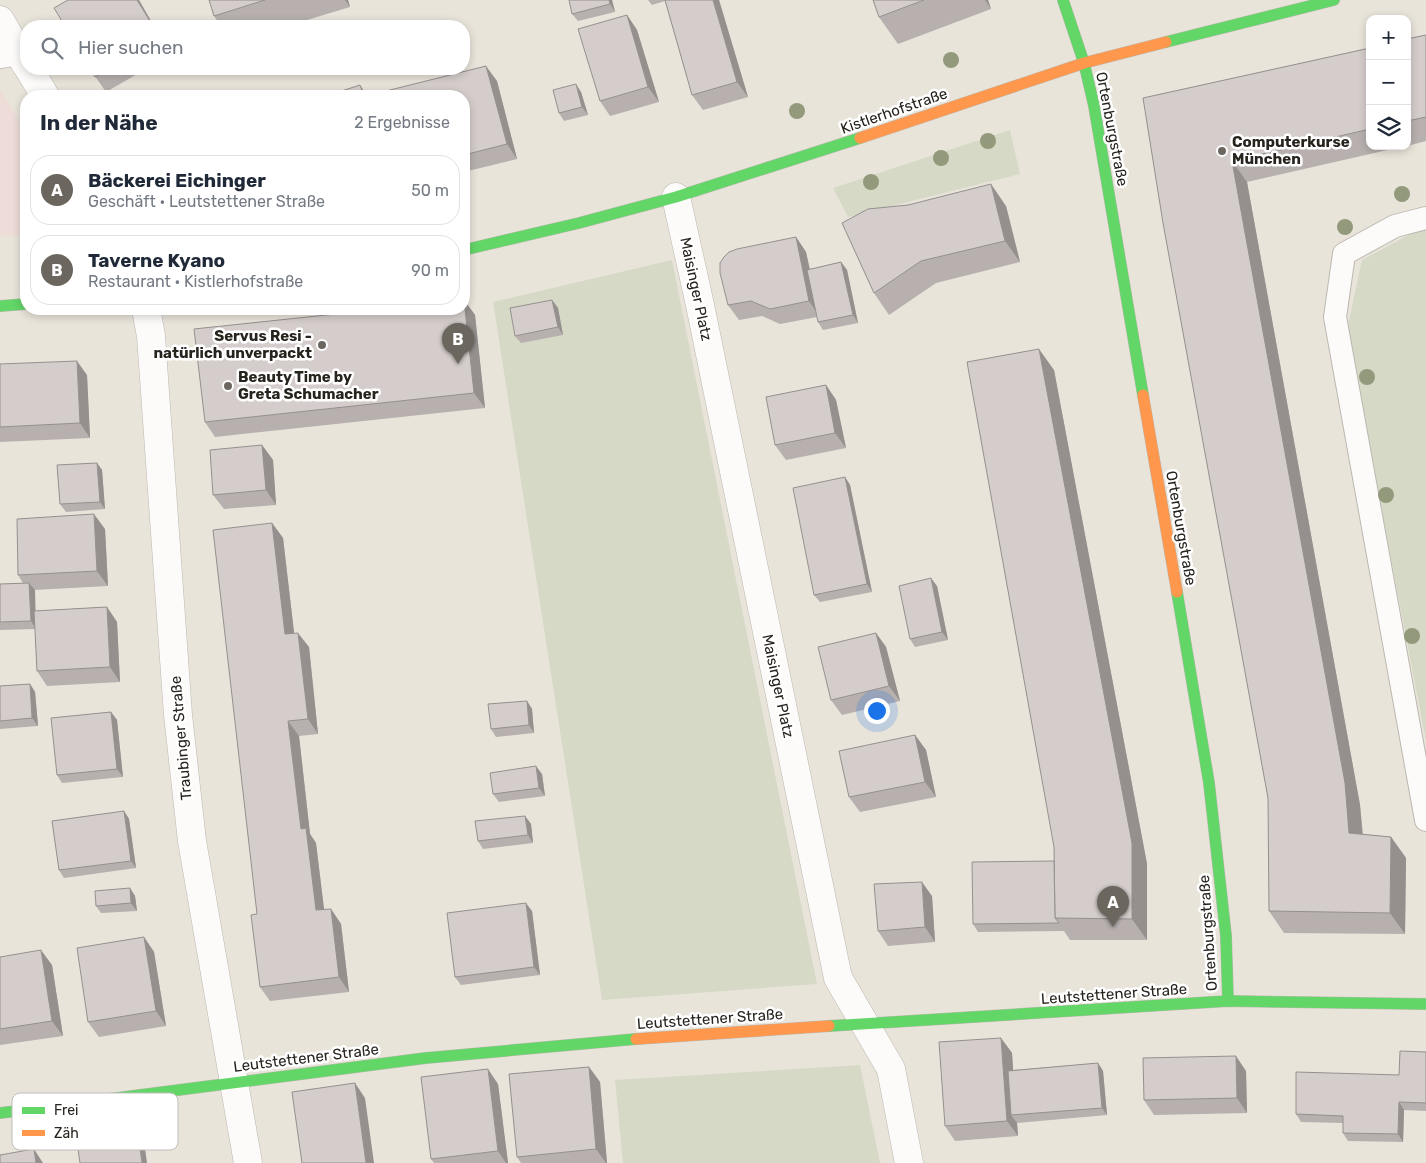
<!DOCTYPE html>
<html lang="de">
<head>
<meta charset="utf-8">
<style>
  :root { --surface:#fff; --page:#f2f2f3; --text:#1f2937; --muted:#747a83; --line:#e0e1e3; --accent:#6b675f }
  body { margin:0; font-family:Rubik,sans-serif; background:var(--page); color:var(--text) }
  .controls { position:absolute; right:15px; top:15px; display:grid; overflow:hidden; border-radius:10px; box-shadow:0 2px 8px #0003 }
  .controls button { width:45px; height:45px; display:grid; place-items:center; padding:0; border:0; border-bottom:1px solid var(--line); background:var(--surface); color:var(--text); font:25px sans-serif }
  .you { position:absolute; left:876px; top:710px; width:18px; height:18px; margin:-12px; border:4px solid #fff; border-radius:50%; background:#1a73e8; box-shadow:0 0 0 8px #1a73e833 }
  .badge { display:grid; place-items:center; width:32px; height:32px; border-radius:50%; background:var(--accent); color:#fff; font-size:16px; font-weight:700 }
  .pin { position:absolute; translate:-50% -41px; filter:drop-shadow(0 1px 2px #0008) }
  .pin::after { content:''; position:absolute; top:26px; width:18px; height:15px; background:inherit; clip-path:polygon(0 0,100% 0,50% 100%) }
  .list { margin:0; padding:0; list-style:none }
  h2 { display:flex; justify-content:space-between; align-items:center; height:65px; margin:0; padding:0 20px; font-size:21px }
  h2 small { font-size:16px; font-weight:400; color:var(--muted) }
  .list li { display:grid; grid-template-columns:32px 1fr auto; gap:15px; align-items:center; box-sizing:border-box; height:70px; margin:0 10px 10px; padding:0 10px; border:1px solid var(--line); border-radius:20px }
  .list b { display:block; font-size:19px; white-space:nowrap }
  .list p { margin:0; font-size:16px; white-space:nowrap; color:var(--muted) }
  .list em { font-size:16px; font-style:normal; color:var(--muted) }
  .icon { flex:none; width:28px; height:28px; fill:none; stroke:currentColor; stroke-width:2; stroke-linecap:round; stroke-linejoin:round }
  .map { position:relative; flex:none; width:1426px; height:1163px; overflow:hidden }
  .search { position:absolute; background:var(--surface); box-shadow:0 2px 8px #0003; left:20px; top:20px; width:450px; height:55px; display:flex; align-items:center; gap:12px; box-sizing:border-box; padding:0 18px; border-radius:20px; color:var(--muted); font-size:19px }
  .panel { position:absolute; background:var(--surface); box-shadow:0 2px 8px #0003; left:20px; top:90px; width:450px; height:225px; border-radius:20px }
  .map>svg:first-child { display:block }
</style>
</head>
<body>
<div class="map">
<svg width="1426" height="1163" viewBox="0 0 1426 1163">
  <rect width="100%" height="100%" fill="#e9e4da"/>
  <path fill="#eddcd8" d="M 0,88 L 26,134 L 26,235 L 0,236 Z"/>
  <g fill="#d6d9c6">
    <path d="M 1010,130 L 1020,174 L 848,217 L 833,188 Z"/>
    <path d="M 1426,230 L 1426,741 L 1347,330 L 1362,260 L 1416,231 Z"/>
    <path d="M 672,260 L 817,984 L 602,1000 L 493,302 Z"/>
    <path d="M 860,1065 L 880,1163 L 623,1163 L 615,1080 Z"/>
  </g>
  <g fill="none" stroke-linecap="round" stroke-linejoin="round">
    <defs>
      <g id="lane">
        <path d="M 0,57 L 20,54"/>
        <path d="M 1426,218 L 1395,226 L 1344,254 L 1335,317 L 1426,820"/>
      </g>
      <g id="street">
        <path d="M 0,20 L 26,65"/>
        <path d="M 29,69 L 45,96"/>
        <path d="M 676,197 L 700,305 L 838,978 L 891,1069 L 909,1163"/>
        <path d="M 146,309 L 151,336 L 178,715 L 192,841 L 248,1163"/>
      </g>
      <g id="fast">
        <path d="M 1063,0 L 1084,63 L 1094,106 L 1143,395"/>
        <path d="M 1166,42 L 1334,0"/>
        <path d="M 464,250 L 579,223 L 676,197 L 860,138"/>
        <path d="M 0,306 L 26,304"/>
        <path d="M 1177,592 L 1209,783 L 1226,936 L 1228,1001"/>
        <path d="M 829,1026 L 1228,1001 L 1426,1004"/>
        <path d="M 0,1113 L 426,1058 L 636,1039"/>
      </g>
      <g id="slow">
        <path d="M 860,138 L 1084,63 L 1166,42"/>
        <path d="M 1143,395 L 1177,592"/>
        <path d="M 636,1039 L 829,1026"/>
      </g>
    </defs>
    <use href="#lane" stroke="#bcb8b1" stroke-width="24"/>
    <use href="#street" stroke="#bcb8b1" stroke-width="29"/>
    <use href="#fast" stroke="#bcb8b1" stroke-width="12"/>
    <use href="#slow" stroke="#bcb8b1" stroke-width="12"/>
    <use href="#lane" stroke="#fcfbf9" stroke-width="22"/>
    <use href="#street" stroke="#fcfbf9" stroke-width="28"/>
    <use href="#fast" stroke="#63d668" stroke-width="11"/>
    <use href="#slow" stroke="#ff974d" stroke-width="11"/>
  </g>
  <g fill="#93997b">
    <circle cx="951" cy="60" r="8"/>
    <circle cx="797" cy="111" r="8"/>
    <circle cx="988" cy="141" r="8"/>
    <circle cx="941" cy="158" r="8"/>
    <circle cx="871" cy="182" r="8"/>
    <circle cx="1402" cy="194" r="8"/>
    <circle cx="1345" cy="227" r="8"/>
    <circle cx="1367" cy="377" r="8"/>
    <circle cx="1386" cy="495" r="8"/>
    <circle cx="1412" cy="636" r="8"/>
  </g>
  <g fill="#b7b0af">
    <path d="M 209,0 L 348,0 L 350,7 L 287,26 L 221,26 L 214,16 Z"/>
    <path d="M 612,0 L 615,12 L 578,21 L 572,14 Z"/>
    <path d="M 648,0 L 719,0 L 748,97 L 703,110 L 692,95 L 665,1 L 652,5 Z"/>
    <path d="M 873,0 L 988,0 L 991,9 L 898,44 L 879,17 Z"/>
    <path d="M 627,15 L 637,30 L 659,102 L 610,116 L 600,101 Z"/>
    <path d="M 1426,35 L 1426,141 L 1407,146 L 1407,39 Z"/>
    <path d="M 1370,48 L 1370,146 L 1405,146 L 1247,182 L 1360,805 L 1363,834 L 1391,837 L 1406,858 L 1405,934 L 1284,933 L 1269,911 L 1268,798 L 1143,98 Z"/>
    <path d="M 90,69 L 146,69 L 106,92 Z"/>
    <path d="M 497,81 L 517,159 L 464,172 L 464,96 L 367,96 Z"/>
    <path d="M 581,92 L 588,115 L 564,121 L 559,113 Z"/>
    <path d="M 1006,206 L 1020,262 L 936,283 L 889,315 L 874,293 L 842,223 Z"/>
    <path d="M 796,237 L 806,252 L 810,269 L 841,262 L 847,270 L 858,323 L 823,330 L 818,322 L 817,317 L 780,324 L 762,316 L 739,320 L 728,305 Z"/>
    <path d="M 464,300 L 475,315 L 485,408 L 215,437 L 205,422 Z"/>
    <path d="M 552,300 L 558,308 L 563,335 L 521,343 L 515,336 Z"/>
    <path d="M 0,364 L 87,375 L 90,438 L 0,442 Z"/>
    <path d="M 1054,370 L 1147,864 L 1147,940 L 1070,940 L 1064,931 L 978,932 L 973,924 L 1054,861 Z"/>
    <path d="M 826,385 L 836,400 L 846,448 L 786,460 L 775,445 Z"/>
    <path d="M 262,445 L 273,460 L 276,505 L 224,509 L 213,495 Z"/>
    <path d="M 97,463 L 102,470 L 105,509 L 66,512 L 60,504 Z"/>
    <path d="M 845,477 L 850,485 L 872,592 L 820,602 L 814,595 Z"/>
    <path d="M 272,523 L 283,538 L 294,633 L 309,647 L 318,734 L 299,736 L 310,834 L 316,843 L 324,910 L 331,909 L 341,924 L 349,992 L 270,1001 L 260,987 L 257,914 Z"/>
    <path d="M 105,529 L 108,586 L 34,590 L 35,611 L 107,607 L 117,622 L 120,682 L 47,686 L 37,671 L 35,629 L 0,630 L 0,584 L 23,583 L 18,575 Z"/>
    <path d="M 937,586 L 948,640 L 915,647 L 910,639 Z"/>
    <path d="M 876,633 L 886,647 L 900,701 L 842,715 L 831,700 Z"/>
    <path d="M 30,684 L 35,692 L 38,726 L 0,729 L 0,686 Z"/>
    <path d="M 527,701 L 532,709 L 534,733 L 496,737 L 491,729 Z"/>
    <path d="M 111,712 L 117,720 L 123,777 L 62,783 L 57,775 Z"/>
    <path d="M 915,735 L 926,750 L 936,797 L 860,812 L 849,797 Z"/>
    <path d="M 542,774 L 545,796 L 499,802 L 493,794 Z"/>
    <path d="M 124,811 L 129,819 L 136,868 L 64,878 L 59,870 Z"/>
    <path d="M 525,816 L 531,824 L 533,843 L 483,849 L 478,841 Z"/>
    <path d="M 130,888 L 135,896 L 137,911 L 101,913 L 96,906 Z"/>
    <path d="M 932,896 L 935,942 L 888,946 L 878,931 Z"/>
    <path d="M 532,911 L 540,975 L 461,985 L 455,977 Z"/>
    <path d="M 144,937 L 154,952 L 166,1026 L 99,1037 L 88,1022 Z"/>
    <path d="M 0,957 L 52,965 L 63,1036 L 0,1045 Z"/>
    <path d="M 1001,1038 L 1012,1053 L 1013,1070 L 1098,1063 L 1103,1071 L 1107,1115 L 1017,1123 L 1018,1136 L 955,1141 L 945,1126 Z"/>
    <path d="M 1426,1052 L 1426,1111 L 1404,1110 L 1403,1142 L 1348,1141 L 1343,1133 L 1343,1123 L 1301,1122 L 1296,1114 L 1399,1075 Z"/>
    <path d="M 589,1067 L 600,1082 L 607,1163 L 521,1163 L 517,1157 Z"/>
    <path d="M 1246,1071 L 1247,1113 L 1154,1115 L 1144,1100 Z"/>
    <path d="M 498,1084 L 508,1163 L 434,1163 L 431,1159 Z"/>
  </g>
  <g fill="#95908e">
    <path d="M 137,0 L 139,0 L 154,26 L 153,26 Z"/>
    <path d="M 345,0 L 348,0 L 350,7 Z"/>
    <path d="M 609,0 L 612,0 L 615,12 L 610,4 Z"/>
    <path d="M 713,0 L 719,0 L 748,97 L 737,82 Z"/>
    <path d="M 985,0 L 988,0 L 991,9 Z"/>
    <path d="M 627,15 L 637,30 L 659,102 L 648,87 Z"/>
    <path d="M 486,66 L 497,81 L 517,159 L 507,144 Z"/>
    <path d="M 576,84 L 581,92 L 588,115 L 582,107 Z"/>
    <path d="M 360,85 L 367,96 L 364,96 Z"/>
    <path d="M 1232,161 L 1247,182 L 1360,805 L 1364,854 L 1349,833 Z"/>
    <path d="M 991,184 L 1006,206 L 1020,262 L 1005,241 Z"/>
    <path d="M 796,237 L 806,252 L 819,316 L 809,301 Z"/>
    <path d="M 841,262 L 847,270 L 858,323 L 853,315 Z"/>
    <path d="M 464,300 L 475,315 L 485,408 L 474,393 Z"/>
    <path d="M 552,300 L 558,308 L 563,335 L 558,327 Z"/>
    <path d="M 1039,349 L 1054,370 L 1147,864 L 1147,940 L 1132,919 Z"/>
    <path d="M 77,361 L 87,375 L 90,438 L 80,423 Z"/>
    <path d="M 826,385 L 836,400 L 846,448 L 835,433 Z"/>
    <path d="M 262,445 L 273,460 L 276,505 L 266,490 Z"/>
    <path d="M 97,463 L 102,470 L 105,509 L 100,502 Z"/>
    <path d="M 845,477 L 850,485 L 872,592 L 867,584 Z"/>
    <path d="M 94,514 L 105,529 L 108,586 L 97,571 Z"/>
    <path d="M 272,523 L 283,538 L 296,649 L 285,634 Z"/>
    <path d="M 931,578 L 937,586 L 948,640 L 942,632 Z"/>
    <path d="M 29,583 L 35,590 L 36,629 L 31,621 Z"/>
    <path d="M 107,607 L 117,622 L 120,682 L 110,667 Z"/>
    <path d="M 298,633 L 309,647 L 318,734 L 308,719 Z"/>
    <path d="M 876,633 L 886,647 L 900,701 L 889,686 Z"/>
    <path d="M 30,684 L 35,692 L 38,726 L 32,718 Z"/>
    <path d="M 527,701 L 532,709 L 534,733 L 529,725 Z"/>
    <path d="M 111,712 L 117,720 L 123,777 L 117,769 Z"/>
    <path d="M 288,721 L 299,736 L 310,834 L 316,843 L 326,925 L 316,910 L 301,829 Z"/>
    <path d="M 915,735 L 926,750 L 936,797 L 925,782 Z"/>
    <path d="M 536,766 L 542,774 L 545,796 L 539,788 Z"/>
    <path d="M 124,811 L 129,819 L 136,868 L 131,861 Z"/>
    <path d="M 525,816 L 531,824 L 533,843 L 528,835 Z"/>
    <path d="M 1391,837 L 1406,858 L 1405,934 L 1390,913 Z"/>
    <path d="M 922,882 L 932,896 L 935,942 L 925,927 Z"/>
    <path d="M 130,888 L 135,896 L 137,911 L 131,903 Z"/>
    <path d="M 526,903 L 532,911 L 540,975 L 534,967 Z"/>
    <path d="M 331,909 L 341,924 L 349,992 L 339,977 Z"/>
    <path d="M 144,937 L 154,952 L 166,1026 L 156,1011 Z"/>
    <path d="M 41,950 L 52,965 L 63,1036 L 52,1021 Z"/>
    <path d="M 1001,1038 L 1012,1053 L 1016,1115 L 1011,1115 L 1017,1123 L 1018,1136 L 1007,1121 Z"/>
    <path d="M 1236,1056 L 1246,1071 L 1247,1113 L 1237,1098 Z"/>
    <path d="M 1098,1063 L 1103,1071 L 1107,1115 L 1102,1108 Z"/>
    <path d="M 589,1067 L 600,1082 L 607,1163 L 606,1163 L 596,1149 Z"/>
    <path d="M 488,1069 L 498,1084 L 508,1163 L 506,1163 L 498,1151 Z"/>
    <path d="M 355,1083 L 365,1098 L 374,1163 L 366,1163 Z"/>
    <path d="M 1399,1102 L 1404,1110 L 1403,1142 L 1398,1134 Z"/>
    <path d="M 139,1141 L 145,1148 L 147,1163 L 142,1163 Z"/>
    <path d="M 34,1149 L 43,1163 L 36,1163 Z"/>
  </g>
  <g fill="#d5cdcb" stroke="#95908e">
    <path d="M 68,0 L 137,0 L 153,26 L 65,26 L 54,8 Z"/>
    <path d="M 209,0 L 265,0 L 214,16 Z"/>
    <path d="M 569,0 L 609,0 L 610,4 L 572,14 Z"/>
    <path d="M 665,0 L 713,0 L 737,82 L 692,95 Z"/>
    <path d="M 873,0 L 924,0 L 879,17 Z"/>
    <path d="M 627,15 L 648,87 L 600,101 L 578,29 Z"/>
    <path d="M 1426,35 L 1426,117 L 1407,121 L 1407,39 Z"/>
    <path d="M 1370,48 L 1370,129 L 1232,161 L 1345,783 L 1349,833 L 1391,837 L 1390,913 L 1269,911 L 1268,798 L 1163,223 L 1143,98 Z"/>
    <path d="M 486,66 L 507,144 L 464,155 L 464,96 L 366,96 Z"/>
    <path d="M 90,69 L 110,69 L 95,77 Z"/>
    <path d="M 576,84 L 582,107 L 559,113 L 553,90 Z"/>
    <path d="M 360,85 L 364,96 L 326,96 Z"/>
    <path d="M 991,184 L 1005,241 L 921,261 L 874,293 L 842,223 L 868,209 L 908,205 Z"/>
    <path d="M 796,237 L 809,301 L 770,309 L 751,301 L 728,305 L 720,273 L 720,263 L 724,257 L 729,252 L 737,249 Z"/>
    <path d="M 841,262 L 853,315 L 818,322 L 807,270 Z"/>
    <path d="M 464,300 L 474,393 L 205,422 L 194,329 L 383,309 L 464,309 Z"/>
    <path d="M 552,300 L 558,327 L 515,336 L 510,308 Z"/>
    <path d="M 1039,349 L 1132,843 L 1132,919 L 1055,918 L 1054,847 L 967,362 Z"/>
    <path d="M 77,361 L 80,423 L 0,427 L 0,364 Z"/>
    <path d="M 826,385 L 835,433 L 775,445 L 766,397 Z"/>
    <path d="M 262,445 L 266,490 L 213,495 L 210,450 Z"/>
    <path d="M 97,463 L 100,502 L 60,504 L 57,465 Z"/>
    <path d="M 845,477 L 867,584 L 814,595 L 793,488 Z"/>
    <path d="M 94,514 L 97,571 L 18,575 L 17,519 Z"/>
    <path d="M 272,523 L 285,634 L 298,633 L 308,719 L 288,721 L 301,829 L 306,828 L 316,910 L 331,909 L 339,977 L 260,987 L 251,915 L 257,914 L 213,530 Z"/>
    <path d="M 931,578 L 942,632 L 910,639 L 899,586 Z"/>
    <path d="M 29,583 L 31,621 L 0,622 L 0,584 Z"/>
    <path d="M 107,607 L 110,667 L 37,671 L 34,611 Z"/>
    <path d="M 876,633 L 889,686 L 831,700 L 818,647 Z"/>
    <path d="M 30,684 L 32,718 L 0,721 L 0,686 Z"/>
    <path d="M 527,701 L 529,725 L 491,729 L 488,704 Z"/>
    <path d="M 111,712 L 117,769 L 57,775 L 51,718 Z"/>
    <path d="M 915,735 L 925,782 L 849,797 L 839,751 Z"/>
    <path d="M 536,766 L 539,788 L 493,794 L 490,773 Z"/>
    <path d="M 124,811 L 131,861 L 59,870 L 52,821 Z"/>
    <path d="M 525,816 L 528,835 L 478,841 L 475,821 Z"/>
    <path d="M 1054,861 L 1055,918 L 1059,923 L 973,924 L 972,862 Z"/>
    <path d="M 922,882 L 925,927 L 878,931 L 874,884 Z"/>
    <path d="M 130,888 L 131,903 L 96,906 L 95,891 Z"/>
    <path d="M 526,903 L 534,967 L 455,977 L 447,913 Z"/>
    <path d="M 144,937 L 156,1011 L 88,1022 L 77,948 Z"/>
    <path d="M 41,950 L 52,1021 L 0,1029 L 0,957 Z"/>
    <path d="M 1001,1038 L 1007,1121 L 945,1126 L 939,1042 Z"/>
    <path d="M 1400,1051 L 1426,1052 L 1426,1103 L 1399,1102 L 1398,1134 L 1343,1133 L 1343,1116 L 1296,1114 L 1296,1072 L 1399,1075 Z"/>
    <path d="M 1236,1056 L 1237,1098 L 1144,1100 L 1143,1058 Z"/>
    <path d="M 1098,1063 L 1102,1108 L 1011,1115 L 1008,1071 Z"/>
    <path d="M 589,1067 L 596,1149 L 517,1157 L 509,1074 Z"/>
    <path d="M 488,1069 L 498,1151 L 431,1159 L 421,1077 Z"/>
    <path d="M 355,1083 L 366,1163 L 302,1163 L 292,1092 Z"/>
    <path d="M 139,1141 L 142,1163 L 80,1163 L 78,1149 Z"/>
    <path d="M 34,1149 L 36,1163 L 0,1163 L 0,1155 Z"/>
  </g>
  <g fill="#6b675f" stroke="#fff" stroke-width="2">
    <circle cx="1222" cy="151" r="5"/>
    <circle cx="322" cy="345" r="5"/>
    <circle cx="228" cy="386" r="5"/>
  </g>
  <g text-anchor="middle" dominant-baseline="central" stroke-width="5" stroke-linejoin="round" paint-order="stroke">
    <g font-size="15" fill="#27231d" stroke="#fff">
      <text transform="translate(894 111) rotate(-19)">Kistlerhofstraße</text>
      <text transform="translate(1112 129) rotate(79)">Ortenburgstraße</text>
      <text transform="translate(696 289) rotate(78)">Maisinger Platz</text>
      <text transform="translate(1181 528) rotate(80)">Ortenburgstraße</text>
      <text transform="translate(778 686) rotate(78)">Maisinger Platz</text>
      <text transform="translate(181 738) rotate(-95)">Traubinger Straße</text>
      <text transform="translate(1208 933) rotate(-94)">Ortenburgstraße</text>
      <text transform="translate(1114 994) rotate(-4)">Leutstettener Straße</text>
      <text transform="translate(710 1019) rotate(-4)">Leutstettener Straße</text>
      <text transform="translate(306 1058) rotate(-7)">Leutstettener Straße</text>
    </g>
    <g font-size="15" font-weight="bold" fill="#27231d" stroke="#fff" text-anchor="start">
      <text x="1232" y="142">Computerkurse<tspan x="1232" dy="17">München</tspan></text>
      <text x="312" y="336" text-anchor="end">Servus Resi -<tspan x="312" dy="17">natürlich unverpackt</tspan></text>
      <text x="238" y="377">Beauty Time by<tspan x="238" dy="17">Greta Schumacher</tspan></text>
    </g>
  </g>
  <rect x="12" y="1093" width="166" height="57" rx="8" fill="#fff" stroke="#bebdbb" stroke-width="1"/>
  <rect x="22" y="1107" width="23" height="7" fill="#63d668"/>
  <rect x="22" y="1130" width="23" height="6" fill="#ff974d"/>
  <g font-size="14" fill="#27231d">
    <text x="54" y="1115">Frei</text>
    <text x="54" y="1138">Zäh</text>
  </g>
</svg>
<div class="controls">
<button>+</button>
<button>−</button>
<button><svg class="icon" aria-label="layers" viewBox="0 0 24 24"><path d="M12 4l9 5-9 5-9-5zM3 14l9 5 9-5"/></svg></button>
</div>
<div class="you"></div>
<div class="pin badge" style="left:1113px;top:927px">A</div>
<div class="pin badge" style="left:458px;top:364px">B</div>
<div class="search"><svg class="icon" aria-label="search" viewBox="0 0 24 24"><circle cx="10" cy="10" r="6"/><path d="M15 15l6 6"/></svg>Hier suchen</div>
<section class="panel">
<h2>In der Nähe<small>2 Ergebnisse</small></h2>
<ul class="list">
<li><span class="badge">A</span><div><b>Bäckerei Eichinger</b><p>Geschäft · Leutstettener Straße</p></div><em>50 m</em></li>
<li><span class="badge">B</span><div><b>Taverne Kyano</b><p>Restaurant · Kistlerhofstraße</p></div><em>90 m</em></li>
</ul>
</section>
</div>
</body>
</html>
